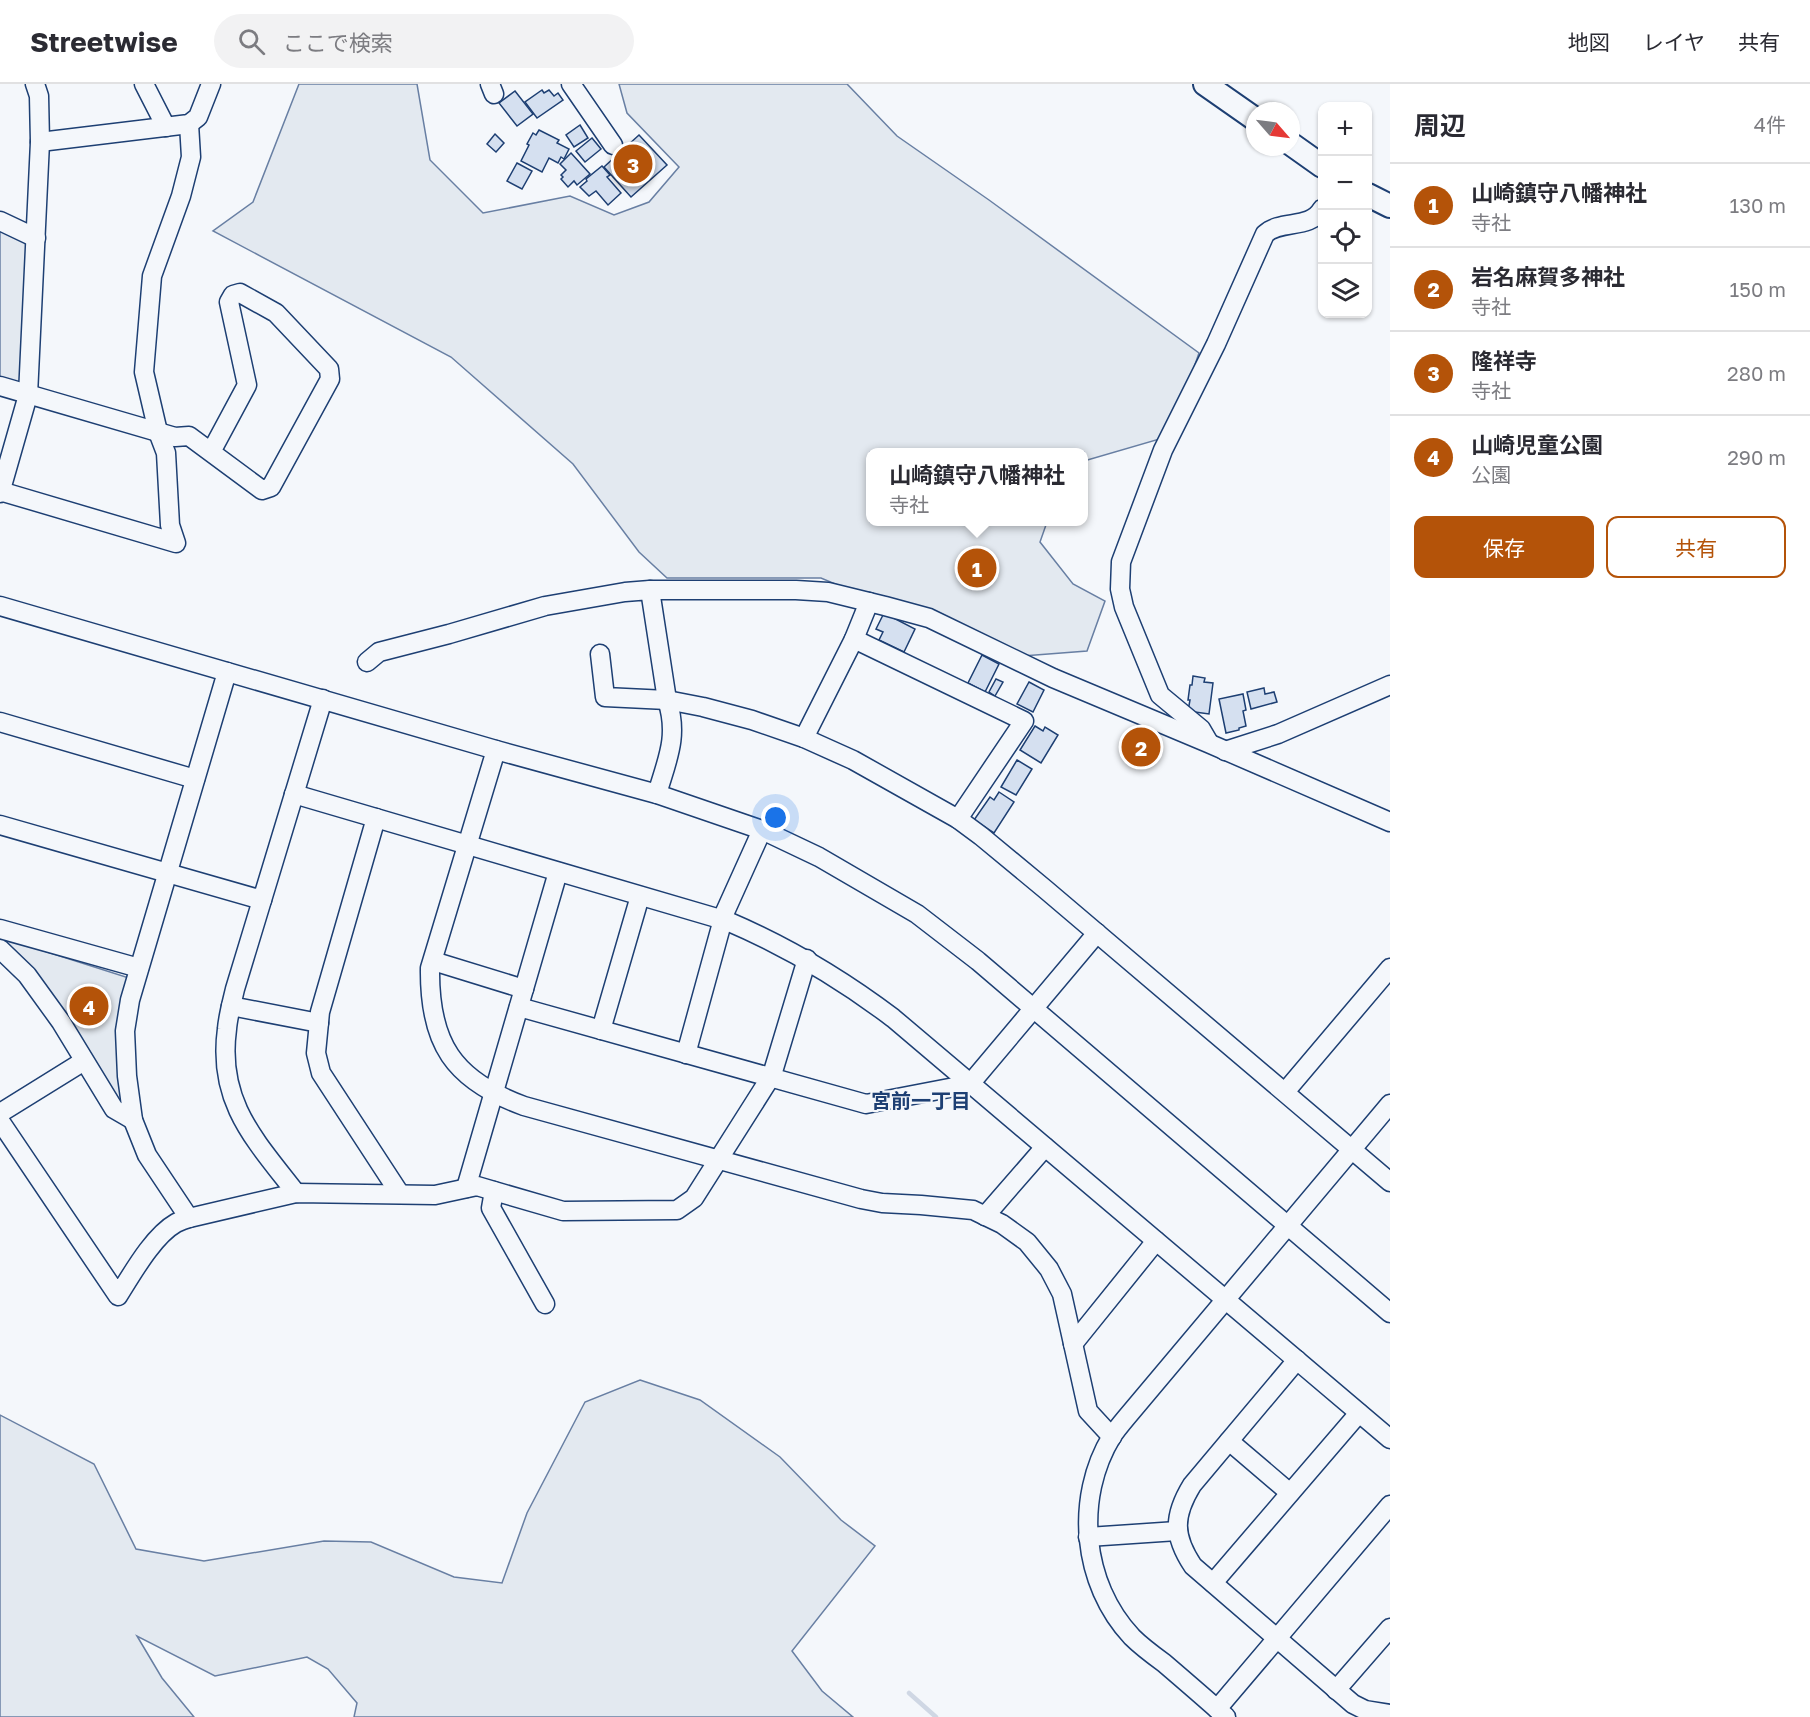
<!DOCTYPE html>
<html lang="ja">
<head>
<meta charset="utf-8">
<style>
  :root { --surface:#fff; --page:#f2f2f3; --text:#2b2b33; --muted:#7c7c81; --line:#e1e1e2; --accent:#b45309 }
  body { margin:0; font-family:"Golos Text","Noto Sans JP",sans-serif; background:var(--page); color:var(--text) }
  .controls { position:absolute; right:18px; top:18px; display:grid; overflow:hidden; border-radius:12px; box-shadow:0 2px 4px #0004 }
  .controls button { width:54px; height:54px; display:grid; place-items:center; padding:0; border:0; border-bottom:2px solid var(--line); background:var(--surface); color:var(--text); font:30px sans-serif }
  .compass { position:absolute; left:1246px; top:18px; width:54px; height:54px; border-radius:50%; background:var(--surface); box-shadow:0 2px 4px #0004; rotate:118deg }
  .you { position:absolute; left:776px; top:734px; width:21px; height:21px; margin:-15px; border:4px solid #fff; border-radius:50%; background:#1a73e8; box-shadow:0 0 0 9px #1a73e833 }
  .badge { display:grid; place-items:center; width:39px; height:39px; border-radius:50%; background:var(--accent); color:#fff; font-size:20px; font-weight:700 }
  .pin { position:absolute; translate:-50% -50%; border:3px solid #fff; box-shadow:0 2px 6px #0006 }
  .popup { position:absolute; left:866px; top:364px; width:222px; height:78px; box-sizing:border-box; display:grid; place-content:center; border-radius:12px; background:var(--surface); filter:drop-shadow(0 2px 4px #0005); font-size:20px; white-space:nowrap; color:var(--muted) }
  .popup b { font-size:22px; color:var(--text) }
  .popup::after { content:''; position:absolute; left:50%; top:100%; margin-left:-12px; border:12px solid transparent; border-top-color:var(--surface) }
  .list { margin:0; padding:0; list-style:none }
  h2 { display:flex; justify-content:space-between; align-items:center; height:78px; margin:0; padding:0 24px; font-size:26px }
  h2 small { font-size:20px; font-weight:400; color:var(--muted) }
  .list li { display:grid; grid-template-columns:39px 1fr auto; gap:18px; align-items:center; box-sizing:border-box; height:84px; padding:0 24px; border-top:2px solid var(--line) }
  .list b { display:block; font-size:22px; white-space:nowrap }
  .list p { margin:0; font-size:20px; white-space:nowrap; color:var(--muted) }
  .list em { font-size:20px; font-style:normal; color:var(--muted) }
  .actions { display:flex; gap:12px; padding:18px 24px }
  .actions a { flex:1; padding:14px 0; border:2px solid var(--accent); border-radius:12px; text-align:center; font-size:21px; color:var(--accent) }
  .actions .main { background:var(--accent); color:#fff }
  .icon { flex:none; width:33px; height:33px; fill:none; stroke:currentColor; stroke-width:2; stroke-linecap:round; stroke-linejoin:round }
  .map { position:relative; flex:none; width:1390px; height:1633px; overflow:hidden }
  header { display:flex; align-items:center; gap:36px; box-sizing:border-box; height:84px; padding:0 30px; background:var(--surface); border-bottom:2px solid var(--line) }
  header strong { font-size:28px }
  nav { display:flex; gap:33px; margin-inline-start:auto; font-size:21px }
  .search { width:420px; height:54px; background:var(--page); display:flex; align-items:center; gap:15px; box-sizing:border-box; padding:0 21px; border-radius:33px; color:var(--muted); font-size:22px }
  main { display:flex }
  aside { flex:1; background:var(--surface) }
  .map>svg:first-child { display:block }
</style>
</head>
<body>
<header>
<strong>Streetwise</strong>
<div class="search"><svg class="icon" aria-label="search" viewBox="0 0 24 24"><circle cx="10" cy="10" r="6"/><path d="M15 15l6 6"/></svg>ここで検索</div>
<nav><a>地図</a><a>レイヤ</a><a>共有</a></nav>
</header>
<main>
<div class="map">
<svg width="1390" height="1633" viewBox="0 0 1390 1633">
  <rect width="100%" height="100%" fill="#f4f7fb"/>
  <g fill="#e3e9f0" stroke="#687fa3" stroke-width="1.5">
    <path d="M 299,0 L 417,0 L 430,76 L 483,129 L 570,112 L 614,131 L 649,118 L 679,83 L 627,29 L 619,0 L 847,0 L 897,52 L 989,116 L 1199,269 L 1170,352 L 1084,377 L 1084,368 L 870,368 L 870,438 L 1047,438 L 1040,458 L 1073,500 L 1105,517 L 1087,567 L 1009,573 L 821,494 L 667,494 L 639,468 L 573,380 L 451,273 L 213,147 L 253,118 Z"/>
    <path d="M 0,143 L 28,157 L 24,295 L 18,301 L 0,296 Z"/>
    <path d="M 0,853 L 129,894 L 122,1018 L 117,1020 L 1,860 Z"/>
    <path d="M 640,1296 L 700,1316 L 780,1373 L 841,1436 L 875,1462 L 792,1567 L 822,1607 L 853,1633 L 354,1633 L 357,1619 L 328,1585 L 307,1573 L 215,1592 L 137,1552 L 162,1594 L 194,1633 L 0,1633 L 0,1331 L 94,1380 L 136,1465 L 204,1477 L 324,1457 L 371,1458 L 454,1493 L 502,1499 L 527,1429 L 585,1318 Z"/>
  </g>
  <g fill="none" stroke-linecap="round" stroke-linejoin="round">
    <path stroke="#cfd7e4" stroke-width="4.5" d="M 909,1609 L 936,1633"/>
  </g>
  <g fill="#d5e0f0" stroke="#1d3f73" stroke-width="1.5">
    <path d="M 542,6 L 544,9 L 549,6 L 554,12 L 558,9 L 563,16 L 537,34 L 525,18 Z"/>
    <path d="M 515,7 L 533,30 L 517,42 L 499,19 Z"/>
    <path d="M 580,41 L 588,54 L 574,63 L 566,51 Z"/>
    <path d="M 539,46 L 559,56 L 557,59 L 569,65 L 564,75 L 561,73 L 558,79 L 549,74 L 542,88 L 521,77 L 529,61 L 527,60 L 533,49 L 536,51 Z"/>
    <path d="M 495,50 L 504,59 L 496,68 L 487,60 Z"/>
    <path d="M 639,51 L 667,81 L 631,113 L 604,83 Z"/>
    <path d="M 592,54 L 601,65 L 585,78 L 576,67 Z"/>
    <path d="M 571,69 L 590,90 L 577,101 L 574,97 L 568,103 L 561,95 L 563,93 L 561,91 L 566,86 L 560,80 Z"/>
    <path d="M 517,79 L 532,87 L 522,105 L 507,97 Z"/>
    <path d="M 602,82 L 610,91 L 607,93 L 621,109 L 608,121 L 596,107 L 589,112 L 580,103 L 587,97 L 586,95 Z"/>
    <path d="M 981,479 L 982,488 L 973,489 L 971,480 Z"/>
    <path d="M 884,529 L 915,545 L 904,568 L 879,556 L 883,548 L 876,545 Z"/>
    <path d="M 982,571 L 999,580 L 985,608 L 968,599 Z"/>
    <path d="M 1193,592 L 1205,594 L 1204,598 L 1213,599 L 1209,630 L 1188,627 L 1190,616 L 1188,616 L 1190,601 L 1192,601 Z"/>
    <path d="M 996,595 L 1003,598 L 995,612 L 989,608 Z"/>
    <path d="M 1029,598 L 1044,606 L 1033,628 L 1017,620 Z"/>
    <path d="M 1264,604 L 1265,610 L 1274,608 L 1277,618 L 1251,625 L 1247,608 Z"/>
    <path d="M 1243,610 L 1246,626 L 1243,627 L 1246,642 L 1239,644 L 1239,646 L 1226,649 L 1219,615 Z"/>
    <path d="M 1035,642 L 1043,647 L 1045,643 L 1058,651 L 1041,679 L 1020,666 Z"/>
    <path d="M 1142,657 L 1149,663 L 1142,670 L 1135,664 Z"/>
    <path d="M 1017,676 L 1032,685 L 1016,711 L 1001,703 Z"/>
    <path d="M 999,708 L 1014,718 L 994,749 L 974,736 L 990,713 L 994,716 Z"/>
  </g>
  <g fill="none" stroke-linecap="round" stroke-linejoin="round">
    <defs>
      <g id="minor">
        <path d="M 144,0 L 166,43"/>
        <path d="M 490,0 L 494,10"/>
        <path d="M 571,0 L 613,61"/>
        <path d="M 40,58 L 189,40 L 198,33 L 211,0"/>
        <path d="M 0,137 L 36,154"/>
        <path d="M 0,302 L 175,353 L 189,352 L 262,406 L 271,403 L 330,295 L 329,285 L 276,229 L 240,209 L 233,211 L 229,218 L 247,301 L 211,368"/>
        <path d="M 0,407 L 176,459 L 170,441 L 166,369 L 158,348 L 144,288 L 152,192 L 181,112 L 191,73 L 189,40"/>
        <path d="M 0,409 L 28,311 L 40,58 L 39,12 L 35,0"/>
        <path d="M 650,506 L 796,506 L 828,508 L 885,522 L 929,534 L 1053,594 L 1208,659 L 1390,738"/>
        <path d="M 0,522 L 496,666 L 657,710 L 762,746 L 819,773 L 917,830 L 978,877 L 1390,1229"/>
        <path d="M 854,555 L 1024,637 L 958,735"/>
        <path d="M 600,570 L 605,613 L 667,616 L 703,623 L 752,636 L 804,654 L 853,676 L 958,735 L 981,752 L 1045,805 L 1390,1098"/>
        <path d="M 367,578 L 379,568 L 449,550 L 545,522 L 625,508 L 650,506 L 667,616 C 679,652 667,676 657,710"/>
        <path d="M 0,638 L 195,695"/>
        <path d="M 804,654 L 854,555 L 869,518"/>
        <path d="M 1208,657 L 1201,645 L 1160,611 L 1124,523 L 1120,505 L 1121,478 L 1163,366 L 1216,260 L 1265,150 C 1281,135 1310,146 1322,125"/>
        <path d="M 496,666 L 430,884 C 429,959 453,996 524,1022 L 861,1115 L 882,1119 L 921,1121 L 973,1126 L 1002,1140 L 1027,1158 L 1049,1185 L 1062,1210 L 1088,1327 L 1112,1353"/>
        <path d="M 1225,667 L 1278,650 L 1390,601"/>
        <path d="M 294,710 L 727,837 C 788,863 840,894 893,934 L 1390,1355"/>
        <path d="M 376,734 L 320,928 L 316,969 L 321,989 L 400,1110"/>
        <path d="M 0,741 L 262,816"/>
        <path d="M 0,845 L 139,884"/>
        <path d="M 0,865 L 27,891 L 61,938 L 114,1025 L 133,1036"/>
        <path d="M 433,877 L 524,905"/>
        <path d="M 231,922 L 319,939"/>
        <path d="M 519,923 L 866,1020 L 970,1000 L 1097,849"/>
        <path d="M 601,946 L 640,812"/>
        <path d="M 686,970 L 725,828 L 762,746"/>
        <path d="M 1285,1008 L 1390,884"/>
        <path d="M 0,1029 L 84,977"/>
        <path d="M 0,1037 L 118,1212 C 132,1190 153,1152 176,1139 C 180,1137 185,1135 189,1134 L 296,1109 L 435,1111 L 477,1102 L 563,1127 L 677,1126 L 694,1114 L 772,991 L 807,875"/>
        <path d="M 466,1104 L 558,788"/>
        <path d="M 494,1107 L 491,1124 L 545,1220"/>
        <path d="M 296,1109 C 255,1056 217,1018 227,945 C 228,932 232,918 235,905 L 323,615"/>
        <path d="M 985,1132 L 1045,1063"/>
        <path d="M 189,1134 L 147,1071 L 133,1036 L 127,992 L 125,947 L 130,916 L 227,588"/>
        <path d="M 1073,1260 L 1156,1157"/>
        <path d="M 1297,1276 L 1192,1401 C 1173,1432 1173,1452 1193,1482 L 1353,1620 L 1365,1626 L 1390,1630"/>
        <path d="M 1229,1357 L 1290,1409"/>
        <path d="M 1088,1453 L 1177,1447"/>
        <path d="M 1213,1499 L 1359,1329"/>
        <path d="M 1336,1606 L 1390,1544"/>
        <path d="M 1217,1625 L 1390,1421"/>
        <path d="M 1226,1633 C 1206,1615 1185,1597 1164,1579 C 1153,1571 1141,1562 1132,1553 C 1082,1500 1074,1414 1112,1352 C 1116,1346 1121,1340 1126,1334 L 1390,1020"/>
      </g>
      <g id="major">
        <path d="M 1205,0 L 1255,35"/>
        <path d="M 1291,60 L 1322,82"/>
        <path d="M 1368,111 L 1390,122"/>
      </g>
    </defs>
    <use href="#minor" stroke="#1d3f73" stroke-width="21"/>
    <use href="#major" stroke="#1d3f73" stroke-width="26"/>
    <use href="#minor" stroke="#f4f7fb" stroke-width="18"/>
    <use href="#major" stroke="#f4f7fb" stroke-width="22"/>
  </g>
  <g text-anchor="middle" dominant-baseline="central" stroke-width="4.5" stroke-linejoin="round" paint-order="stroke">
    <g font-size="20" font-weight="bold" fill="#1d3f73" stroke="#f4f7fb">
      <text x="921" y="1016">宮前一丁目</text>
    </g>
  </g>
</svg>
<div class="controls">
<button>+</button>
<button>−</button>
<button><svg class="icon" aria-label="locate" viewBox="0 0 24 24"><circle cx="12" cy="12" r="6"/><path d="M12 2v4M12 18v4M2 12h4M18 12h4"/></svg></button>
<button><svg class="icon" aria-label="layers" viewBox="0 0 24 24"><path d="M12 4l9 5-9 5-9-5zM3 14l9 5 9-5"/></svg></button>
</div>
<svg class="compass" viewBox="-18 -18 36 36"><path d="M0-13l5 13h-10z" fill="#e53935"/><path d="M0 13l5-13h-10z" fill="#7c7c81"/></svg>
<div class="you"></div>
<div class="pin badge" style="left:977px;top:484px">1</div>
<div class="popup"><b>山崎鎮守八幡神社</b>寺社</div>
<div class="pin badge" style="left:1141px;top:663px">2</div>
<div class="pin badge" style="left:633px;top:80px">3</div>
<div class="pin badge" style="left:89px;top:922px">4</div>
</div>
<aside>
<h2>周辺<small>4件</small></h2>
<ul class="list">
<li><span class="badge">1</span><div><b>山崎鎮守八幡神社</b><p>寺社</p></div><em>130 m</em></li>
<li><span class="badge">2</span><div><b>岩名麻賀多神社</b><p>寺社</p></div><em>150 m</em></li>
<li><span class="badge">3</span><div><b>隆祥寺</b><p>寺社</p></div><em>280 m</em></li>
<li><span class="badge">4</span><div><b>山崎児童公園</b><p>公園</p></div><em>290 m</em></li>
</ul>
<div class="actions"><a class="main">保存</a><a>共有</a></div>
</aside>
</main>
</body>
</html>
